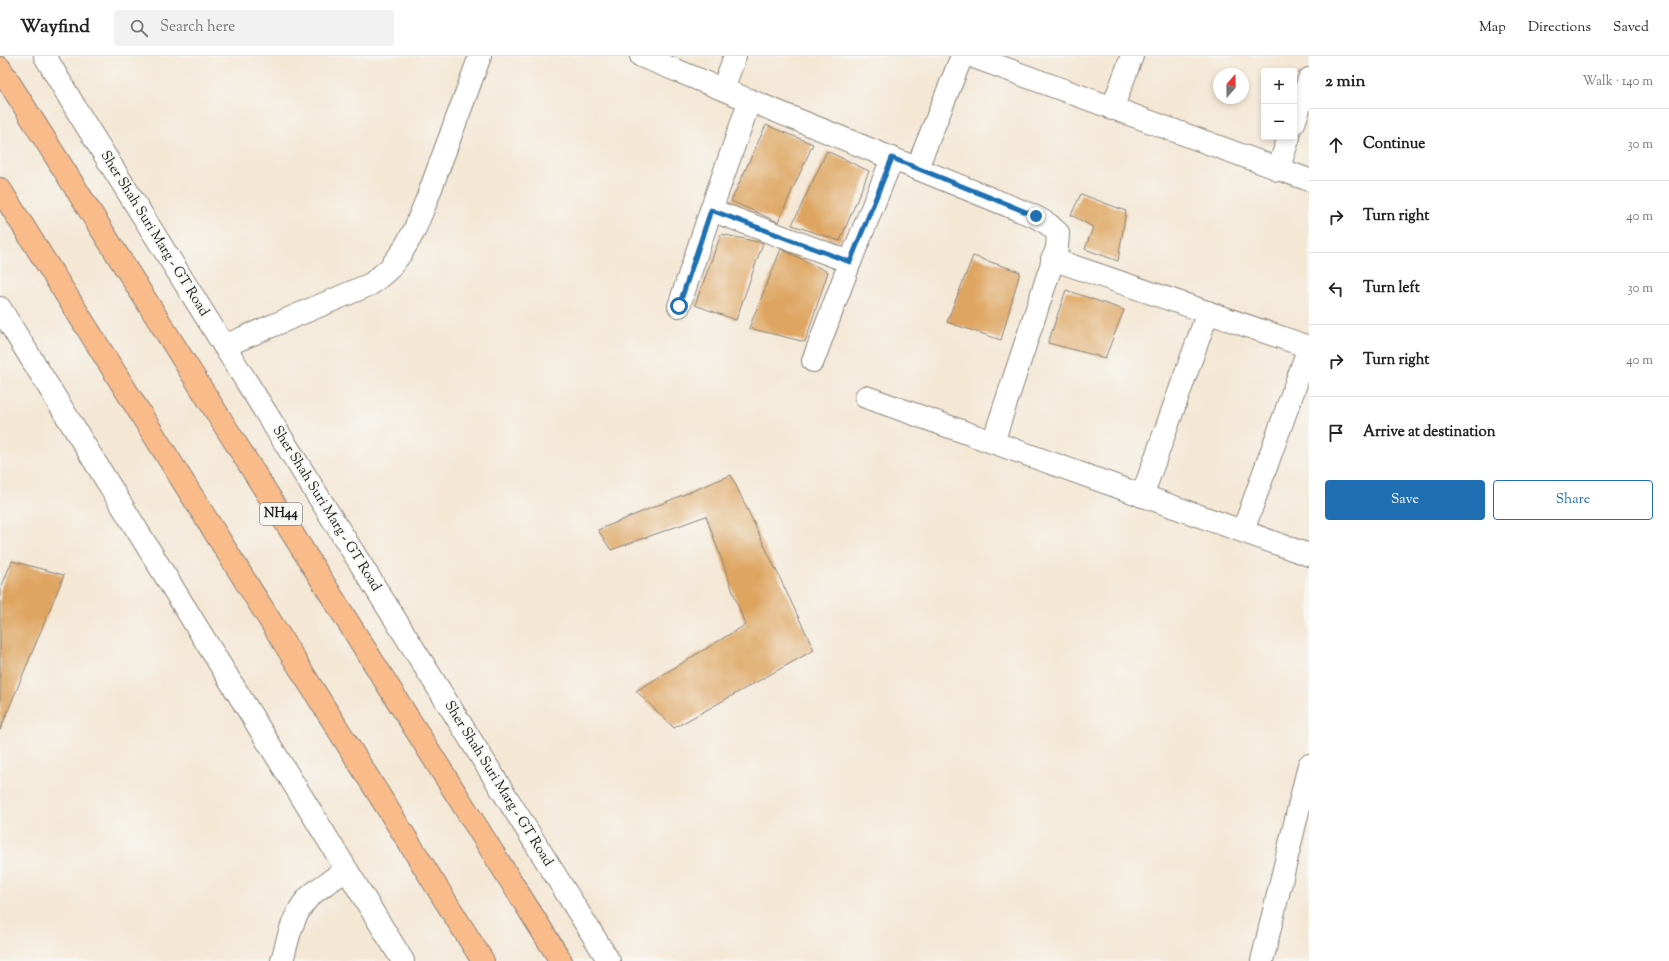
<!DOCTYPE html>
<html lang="en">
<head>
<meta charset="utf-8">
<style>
  :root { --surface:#fff; --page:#f2f2f2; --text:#222; --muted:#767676; --line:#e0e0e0; --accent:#1f6fb2 }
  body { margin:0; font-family:"Sorts Mill Goudy",serif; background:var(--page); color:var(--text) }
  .controls { position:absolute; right:12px; top:12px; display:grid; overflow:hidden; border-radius:4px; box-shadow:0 2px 6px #0003 }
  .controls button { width:36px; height:36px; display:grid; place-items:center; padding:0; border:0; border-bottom:1px solid var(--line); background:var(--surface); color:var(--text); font:20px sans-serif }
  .compass { position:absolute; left:1213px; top:12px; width:36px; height:36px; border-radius:50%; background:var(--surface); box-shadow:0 2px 6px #0003; rotate:20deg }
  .stop { position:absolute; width:12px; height:12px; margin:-9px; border:3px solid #1f6fb2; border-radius:50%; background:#fff }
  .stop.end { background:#1f6fb2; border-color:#fff; box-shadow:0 1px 4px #0008 }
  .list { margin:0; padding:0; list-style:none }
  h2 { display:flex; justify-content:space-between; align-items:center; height:52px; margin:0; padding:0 16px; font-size:17px }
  h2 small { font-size:13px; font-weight:400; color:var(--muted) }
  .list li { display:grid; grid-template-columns:26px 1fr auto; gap:12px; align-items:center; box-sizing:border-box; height:72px; padding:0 16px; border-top:1px solid var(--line) }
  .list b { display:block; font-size:15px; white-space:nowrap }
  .list em { font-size:13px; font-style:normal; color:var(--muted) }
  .actions { display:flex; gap:8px; padding:12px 16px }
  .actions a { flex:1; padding:9px 0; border:1px solid var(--accent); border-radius:4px; text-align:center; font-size:14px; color:var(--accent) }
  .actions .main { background:var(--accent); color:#fff }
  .icon { flex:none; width:22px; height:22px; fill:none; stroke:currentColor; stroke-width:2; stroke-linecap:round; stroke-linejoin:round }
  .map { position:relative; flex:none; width:1309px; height:905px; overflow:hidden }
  header { display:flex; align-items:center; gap:24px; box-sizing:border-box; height:56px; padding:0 20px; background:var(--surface); border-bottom:1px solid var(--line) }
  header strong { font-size:19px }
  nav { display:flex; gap:22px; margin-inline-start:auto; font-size:14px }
  .search { width:280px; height:36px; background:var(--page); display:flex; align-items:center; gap:10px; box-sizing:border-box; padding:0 14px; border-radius:4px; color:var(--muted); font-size:15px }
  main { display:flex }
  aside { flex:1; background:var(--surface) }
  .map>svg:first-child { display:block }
</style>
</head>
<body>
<header>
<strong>Wayfind</strong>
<div class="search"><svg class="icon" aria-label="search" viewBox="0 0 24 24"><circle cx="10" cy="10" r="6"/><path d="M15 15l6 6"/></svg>Search here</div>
<nav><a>Map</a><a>Directions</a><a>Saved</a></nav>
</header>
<main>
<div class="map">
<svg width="1309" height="905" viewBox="0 0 1309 905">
  <rect width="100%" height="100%" fill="#f6f6f2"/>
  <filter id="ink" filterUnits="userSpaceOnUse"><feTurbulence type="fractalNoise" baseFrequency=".025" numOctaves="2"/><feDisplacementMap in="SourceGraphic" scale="8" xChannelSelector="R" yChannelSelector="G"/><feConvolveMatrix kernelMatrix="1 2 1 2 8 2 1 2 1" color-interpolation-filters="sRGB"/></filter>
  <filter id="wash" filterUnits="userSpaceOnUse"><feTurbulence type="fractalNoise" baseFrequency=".012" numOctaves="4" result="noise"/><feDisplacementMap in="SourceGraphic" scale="16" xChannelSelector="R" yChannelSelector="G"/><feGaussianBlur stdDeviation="0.9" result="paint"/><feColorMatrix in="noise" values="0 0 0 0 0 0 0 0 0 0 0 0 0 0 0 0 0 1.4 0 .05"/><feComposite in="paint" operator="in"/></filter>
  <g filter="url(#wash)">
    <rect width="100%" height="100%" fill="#f4e7d4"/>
    <g id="blocks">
      <g fill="#dea561">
        <path d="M 766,69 L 813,88 L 778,166 L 731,145 Z"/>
        <path d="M 827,95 L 869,115 L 840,185 L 792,169 Z"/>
        <path d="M 1081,138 L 1126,155 L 1118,205 L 1085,193 L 1093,171 L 1071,159 Z"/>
        <path d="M 721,178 L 763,187 L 736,264 L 695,249 Z"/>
        <path d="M 781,193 L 828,216 L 805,286 L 749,272 Z"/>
        <path d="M 973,200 L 1020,216 L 1001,284 L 947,266 Z"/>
        <path d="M 1066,234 L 1124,254 L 1105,302 L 1048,287 Z"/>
        <path d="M 731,419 L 814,594 L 674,672 L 636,635 L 745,569 L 706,460 L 611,494 L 598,474 Z"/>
        <path d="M 12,505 L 64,519 L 0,674 L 0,534 Z"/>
      </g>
    </g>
  </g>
  <g filter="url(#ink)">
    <use href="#blocks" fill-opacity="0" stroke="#888278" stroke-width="1"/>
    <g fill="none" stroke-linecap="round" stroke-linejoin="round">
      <defs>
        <g id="minor">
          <path d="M 45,0 L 79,58 L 609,905"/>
          <path d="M 641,0 L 1036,161 L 1048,168 L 1058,177 L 1057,192 L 993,386"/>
          <path d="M 971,0 L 1309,124"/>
          <path d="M 723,33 L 735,0"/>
          <path d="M 1112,53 L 1132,0"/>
          <path d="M 1294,67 L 1309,23"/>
          <path d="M 917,112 L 962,0"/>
          <path d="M 1278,114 L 1289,81"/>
          <path d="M 711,154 L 850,206"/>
          <path d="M 1052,203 L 1309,291"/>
          <path d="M 679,250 L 711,154 L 750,44"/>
          <path d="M 0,252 L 403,905"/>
          <path d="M 224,290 L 371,228 L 389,213 L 402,196 L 414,175 L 427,143 L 480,0"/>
          <path d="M 813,305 L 850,206 L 892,103"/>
          <path d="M 866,341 L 1309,499"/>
          <path d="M 1142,440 L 1208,256"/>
          <path d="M 1243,475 L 1309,291"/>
          <path d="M 282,905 C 288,883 292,860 308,842 C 319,831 334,823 346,814"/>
          <path d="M 1262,905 L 1309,709"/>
        </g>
        <g id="highway">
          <path d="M 0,12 L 561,905"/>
          <path d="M 0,133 L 483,905"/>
        </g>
      </defs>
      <use href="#minor" stroke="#888278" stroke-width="24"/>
      <use href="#highway" stroke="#888278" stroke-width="24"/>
      <use href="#minor" stroke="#fff" stroke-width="22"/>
      <use href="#highway" stroke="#fabb8b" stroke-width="22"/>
    </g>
  </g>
  <g fill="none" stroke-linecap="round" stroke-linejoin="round" filter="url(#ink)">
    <path stroke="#1f6fb2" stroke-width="5" d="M 679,250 L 711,154 L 850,206 L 892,102 L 1036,160"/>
  </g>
  <g text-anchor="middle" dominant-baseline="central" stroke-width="3.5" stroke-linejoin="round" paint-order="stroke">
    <rect fill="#f6f6f2" stroke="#5d5d5c" stroke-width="1" x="260" y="447" width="42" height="22" rx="3"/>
    <g font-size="13" font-weight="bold" fill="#1c1c1c">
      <text x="281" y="458">NH44</text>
    </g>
    <g font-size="14" fill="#1c1c1c" stroke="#f6f6f2">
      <text transform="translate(154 178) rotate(58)">Sher Shah Suri Marg - GT Road</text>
      <text transform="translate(326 453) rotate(58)">Sher Shah Suri Marg - GT Road</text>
      <text transform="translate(498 728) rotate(58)">Sher Shah Suri Marg - GT Road</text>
    </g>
  </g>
</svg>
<div class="controls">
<button>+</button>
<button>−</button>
</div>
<svg class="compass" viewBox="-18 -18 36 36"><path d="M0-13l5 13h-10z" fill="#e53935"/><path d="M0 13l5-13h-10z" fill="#767676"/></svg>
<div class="stop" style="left:679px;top:250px"></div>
<div class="stop end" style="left:1036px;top:160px"></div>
</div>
<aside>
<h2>2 min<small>Walk · 140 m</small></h2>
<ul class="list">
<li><svg class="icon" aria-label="ahead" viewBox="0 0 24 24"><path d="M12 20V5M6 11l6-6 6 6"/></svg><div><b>Continue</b></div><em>30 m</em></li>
<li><svg class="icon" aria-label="right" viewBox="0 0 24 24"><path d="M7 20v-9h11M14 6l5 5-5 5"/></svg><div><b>Turn right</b></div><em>40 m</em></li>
<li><svg class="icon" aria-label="left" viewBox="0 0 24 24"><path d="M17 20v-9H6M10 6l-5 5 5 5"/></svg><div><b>Turn left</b></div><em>30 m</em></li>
<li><svg class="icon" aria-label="right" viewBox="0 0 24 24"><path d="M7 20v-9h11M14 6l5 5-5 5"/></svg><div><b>Turn right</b></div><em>40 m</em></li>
<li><svg class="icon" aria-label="arrive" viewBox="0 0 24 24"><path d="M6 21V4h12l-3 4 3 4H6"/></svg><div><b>Arrive at destination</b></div></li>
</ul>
<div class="actions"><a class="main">Save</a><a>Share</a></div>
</aside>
</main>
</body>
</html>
